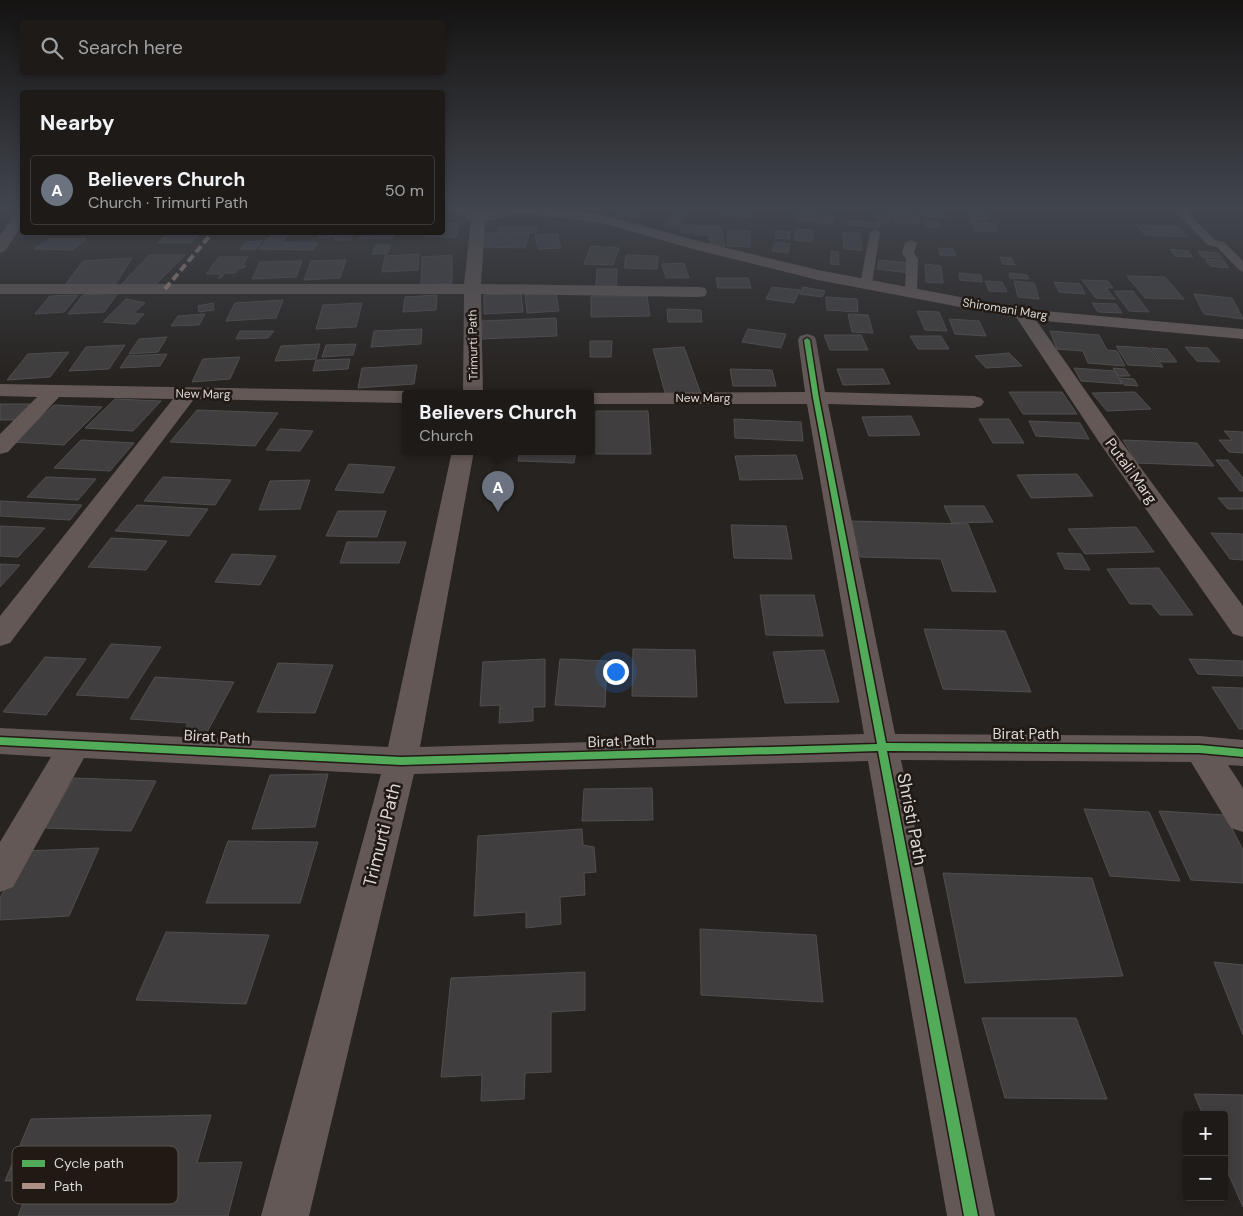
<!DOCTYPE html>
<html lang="en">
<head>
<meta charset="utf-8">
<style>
  :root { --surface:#1d1a18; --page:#2a2725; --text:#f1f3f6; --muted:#a0a1a2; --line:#3b3837; --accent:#d93025 }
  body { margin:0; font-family:"DM Sans",sans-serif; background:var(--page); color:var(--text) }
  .controls { position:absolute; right:15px; bottom:15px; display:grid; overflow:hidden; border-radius:5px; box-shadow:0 2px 8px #0003 }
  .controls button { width:45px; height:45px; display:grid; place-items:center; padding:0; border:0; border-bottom:1px solid var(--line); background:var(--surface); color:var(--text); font:25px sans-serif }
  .you { position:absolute; left:615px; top:671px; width:18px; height:18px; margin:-12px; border:4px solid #fff; border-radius:50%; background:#1a73e8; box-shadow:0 0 0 8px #1a73e833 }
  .badge { display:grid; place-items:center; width:32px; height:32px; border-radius:50%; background:var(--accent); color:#fff; font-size:16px; font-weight:700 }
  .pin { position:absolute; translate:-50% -41px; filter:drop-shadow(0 1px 2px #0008) }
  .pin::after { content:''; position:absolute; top:26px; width:18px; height:15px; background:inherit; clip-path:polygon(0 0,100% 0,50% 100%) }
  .popup { position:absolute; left:402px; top:390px; width:192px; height:65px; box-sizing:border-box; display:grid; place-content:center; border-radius:5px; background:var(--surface); filter:drop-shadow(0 1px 4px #0005); font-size:16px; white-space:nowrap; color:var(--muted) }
  .popup b { font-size:19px; color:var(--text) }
  .popup::after { content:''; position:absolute; left:50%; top:100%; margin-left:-10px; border:10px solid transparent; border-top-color:var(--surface) }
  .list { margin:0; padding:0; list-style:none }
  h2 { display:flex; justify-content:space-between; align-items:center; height:65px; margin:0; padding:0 20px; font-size:21px }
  h2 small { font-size:16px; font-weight:400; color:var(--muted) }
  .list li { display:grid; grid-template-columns:32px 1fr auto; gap:15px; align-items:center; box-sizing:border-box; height:70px; margin:0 10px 10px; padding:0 10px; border:1px solid var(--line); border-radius:5px }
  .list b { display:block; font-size:19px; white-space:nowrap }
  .list p { margin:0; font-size:16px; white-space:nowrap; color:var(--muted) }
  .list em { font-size:16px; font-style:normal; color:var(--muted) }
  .icon { flex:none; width:28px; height:28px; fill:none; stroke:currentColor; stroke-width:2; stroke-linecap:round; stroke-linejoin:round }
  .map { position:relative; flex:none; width:1243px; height:1216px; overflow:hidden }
  .search { position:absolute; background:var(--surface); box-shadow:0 2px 8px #0003; left:20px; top:20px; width:425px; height:55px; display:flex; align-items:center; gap:12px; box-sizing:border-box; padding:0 18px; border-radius:5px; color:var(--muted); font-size:19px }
  .panel { position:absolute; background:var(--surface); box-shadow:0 2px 8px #0003; left:20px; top:90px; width:425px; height:145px; border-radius:5px }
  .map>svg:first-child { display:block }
</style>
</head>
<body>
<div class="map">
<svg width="1243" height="1216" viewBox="0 0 1243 1216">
  <rect width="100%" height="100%" fill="#272320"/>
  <g fill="#403e3e" stroke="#504e4f">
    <path d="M 577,207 L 608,207 L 606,211 L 576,209 Z"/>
    <path d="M 691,207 L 713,207 L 710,212 L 690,209 Z"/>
    <path d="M 720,207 L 728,207 L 726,215 L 718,214 Z"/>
    <path d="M 734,207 L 756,207 L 752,217 L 731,215 Z"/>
    <path d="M 930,207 L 959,207 L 961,210 L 931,209 Z"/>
    <path d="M 968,207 L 983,207 L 988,220 L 972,219 Z"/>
    <path d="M 620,208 L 642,210 L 638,217 L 615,215 Z"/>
    <path d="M 675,210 L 686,211 L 683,217 L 672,216 Z"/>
    <path d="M 921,211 L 943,212 L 945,218 L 923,217 Z"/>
    <path d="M 799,212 L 835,216 L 833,224 L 797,220 Z"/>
    <path d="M 891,212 L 917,213 L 920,224 L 893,222 Z"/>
    <path d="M 877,214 L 889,215 L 890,223 L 878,222 Z"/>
    <path d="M 671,217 L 684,218 L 677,228 L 665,226 Z"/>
    <path d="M 848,220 L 880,223 L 879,228 L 846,225 Z"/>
    <path d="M 925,221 L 939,222 L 940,228 L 926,227 Z"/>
    <path d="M 971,222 L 994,223 L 998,232 L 975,231 Z"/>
    <path d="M 459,223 L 456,237 L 425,237 L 427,232 L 442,232 L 442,224 Z"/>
    <rect x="681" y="225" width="12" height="8"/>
    <path d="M 1136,225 L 1178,227 L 1188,237 L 1145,235 Z"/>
    <path d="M 694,226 L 721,227 L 725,247 L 710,247 L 709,235 L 695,235 Z"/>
    <path d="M 499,227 L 537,227 L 536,233 L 497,234 Z"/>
    <path d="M 796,229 L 813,230 L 812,242 L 795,240 Z"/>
    <path d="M 728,230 L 750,231 L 750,247 L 727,246 Z"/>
    <path d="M 776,231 L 790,232 L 790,239 L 775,238 Z"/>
    <path d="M 321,232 L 354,232 L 350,240 L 335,240 L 336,237 L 318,238 Z"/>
    <path d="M 362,232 L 394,232 L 392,238 L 359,239 Z"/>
    <path d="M 843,232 L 860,233 L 862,250 L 844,249 Z"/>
    <path d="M 273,233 L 290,233 L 282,242 L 318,243 L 313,250 L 259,249 Z"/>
    <path d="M 484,233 L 529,234 L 525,248 L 479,247 Z"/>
    <path d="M 167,234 L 199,234 L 191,243 L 158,243 Z"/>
    <path d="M 557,234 L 561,248 L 538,249 L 535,235 Z"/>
    <path d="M 49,239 L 86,239 L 73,250 L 34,249 Z"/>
    <path d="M 262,241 L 256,249 L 240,249 L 246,242 Z"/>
    <path d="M 775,242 L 790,244 L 788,253 L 772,251 Z"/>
    <path d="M 376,245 L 391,245 L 387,254 L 372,254 Z"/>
    <path d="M 591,246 L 619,248 L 613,265 L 584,264 Z"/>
    <path d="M 938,248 L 953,249 L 956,256 L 940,255 Z"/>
    <path d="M 1170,249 L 1188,251 L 1193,257 L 1175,256 Z"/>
    <path d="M 831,251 L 838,252 L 839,265 L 831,264 Z"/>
    <path d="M 1198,251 L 1218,253 L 1222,258 L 1202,257 Z"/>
    <path d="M 419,254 L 418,270 L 382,272 L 385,256 Z"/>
    <path d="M 149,255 L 185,255 L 154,286 L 120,286 Z"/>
    <path d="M 452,255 L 452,283 L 421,285 L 422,257 Z"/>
    <path d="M 626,255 L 658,256 L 657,269 L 624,268 Z"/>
    <path d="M 219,257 L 248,257 L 242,265 L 246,266 L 244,268 L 239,268 L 235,273 L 225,273 L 221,278 L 218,278 L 222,274 L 206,274 Z"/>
    <path d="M 1000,257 L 1011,258 L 1015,265 L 1003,264 Z"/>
    <path d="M 132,258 L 115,285 L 63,288 L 83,261 Z"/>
    <path d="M 1205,259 L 1223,260 L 1229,268 L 1210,266 Z"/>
    <path d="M 346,260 L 340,278 L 304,280 L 311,261 Z"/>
    <path d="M 879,260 L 909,263 L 908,273 L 877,269 Z"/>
    <path d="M 302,261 L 296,277 L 252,279 L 260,262 Z"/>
    <path d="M 684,263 L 689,278 L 666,278 L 662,264 Z"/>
    <path d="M 925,264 L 941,266 L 943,283 L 926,282 Z"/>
    <path d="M 597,269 L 617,269 L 616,287 L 596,287 Z"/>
    <path d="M 959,273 L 981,275 L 982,282 L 960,280 Z"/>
    <path d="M 1009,273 L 1027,275 L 1029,279 L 1010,278 Z"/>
    <path d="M 1127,276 L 1165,277 L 1184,299 L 1145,298 Z"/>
    <path d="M 716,278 L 748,278 L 751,288 L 718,288 Z"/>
    <path d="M 1082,280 L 1108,281 L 1113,288 L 1106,288 L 1115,299 L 1096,298 Z"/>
    <path d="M 985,281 L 1002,282 L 1007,292 L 989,291 Z"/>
    <path d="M 1014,281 L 1034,283 L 1039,299 L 1018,297 Z"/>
    <path d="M 1054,282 L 1080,284 L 1085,294 L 1059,292 Z"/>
    <path d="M 772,287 L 800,290 L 794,303 L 766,299 Z"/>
    <path d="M 803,287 L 825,291 L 822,297 L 800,294 Z"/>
    <path d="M 1114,291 L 1133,291 L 1149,312 L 1129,311 Z"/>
    <path d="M 118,293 L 104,312 L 68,314 L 83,295 Z"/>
    <path d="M 521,293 L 523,312 L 484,314 L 484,295 Z"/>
    <path d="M 556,293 L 559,311 L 527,313 L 525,295 Z"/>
    <path d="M 1194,294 L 1232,298 L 1243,319 L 1204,314 Z"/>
    <path d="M 78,295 L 64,312 L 35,314 L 50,296 Z"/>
    <path d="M 437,295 L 436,310 L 403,312 L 405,297 Z"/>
    <path d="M 591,296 L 647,296 L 650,316 L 591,317 Z"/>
    <path d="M 826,297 L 857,299 L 858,312 L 827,310 Z"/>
    <path d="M 126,299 L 145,303 L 134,313 L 144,314 L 135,324 L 103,322 Z"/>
    <path d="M 283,300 L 276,318 L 226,321 L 235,303 Z"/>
    <path d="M 213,303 L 214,310 L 199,312 L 198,306 Z"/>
    <path d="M 362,303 L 356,327 L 316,329 L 323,305 Z"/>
    <path d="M 1092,303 L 1116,304 L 1122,313 L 1098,312 Z"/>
    <path d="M 667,309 L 701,310 L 702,322 L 668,322 Z"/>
    <path d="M 917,311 L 939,312 L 947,331 L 925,330 Z"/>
    <path d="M 205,314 L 199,325 L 171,326 L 178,316 Z"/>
    <path d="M 848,314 L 868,315 L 873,333 L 852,332 Z"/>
    <path d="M 556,318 L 557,336 L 481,339 L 482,321 Z"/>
    <path d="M 949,319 L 979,321 L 986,336 L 955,334 Z"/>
    <path d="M 422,329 L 421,344 L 371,347 L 374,331 Z"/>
    <path d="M 748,329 L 786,334 L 781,348 L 742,342 Z"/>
    <path d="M 240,331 L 274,331 L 268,338 L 236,339 Z"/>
    <path d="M 1050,331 L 1099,335 L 1107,350 L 1117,351 L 1125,366 L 1088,363 L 1083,351 L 1057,349 Z"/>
    <path d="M 824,335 L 861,335 L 868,350 L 830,350 Z"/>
    <path d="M 910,336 L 941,336 L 949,349 L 918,349 Z"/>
    <path d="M 167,337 L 158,352 L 129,354 L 139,339 Z"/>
    <path d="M 590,341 L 612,341 L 611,357 L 590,357 Z"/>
    <path d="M 320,344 L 316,359 L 275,361 L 281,346 Z"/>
    <path d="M 356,344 L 353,355 L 322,357 L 326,345 Z"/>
    <path d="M 125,345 L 109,369 L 69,371 L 86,347 Z"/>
    <path d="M 1116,346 L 1149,348 L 1163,367 L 1128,365 Z"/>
    <path d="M 684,347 L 701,394 L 666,396 L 653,349 Z"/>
    <path d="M 1185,347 L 1208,348 L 1220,362 L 1197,361 Z"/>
    <path d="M 1151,348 L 1167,349 L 1177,362 L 1161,362 Z"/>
    <path d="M 69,352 L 50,377 L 7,380 L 28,354 Z"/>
    <path d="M 1009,353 L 1022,366 L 986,368 L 975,356 Z"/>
    <path d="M 167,354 L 160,366 L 120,368 L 128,356 Z"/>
    <path d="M 240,357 L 230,379 L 192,382 L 203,359 Z"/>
    <path d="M 350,359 L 348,369 L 313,371 L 316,360 Z"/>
    <path d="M 417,365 L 414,384 L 358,388 L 362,368 Z"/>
    <path d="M 1074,368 L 1115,371 L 1122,384 L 1081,381 Z"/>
    <path d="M 1113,368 L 1125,369 L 1130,376 L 1118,376 Z"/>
    <path d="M 730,369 L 772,370 L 776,386 L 733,386 Z"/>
    <path d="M 837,369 L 883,369 L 890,384 L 843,385 Z"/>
    <path d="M 1119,378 L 1134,379 L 1138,386 L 1124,385 Z"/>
    <path d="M 1009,392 L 1062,392 L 1077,414 L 1023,414 Z"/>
    <path d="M 1135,392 L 1151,409 L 1107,411 L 1092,393 Z"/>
    <path d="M 115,399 L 161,401 L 133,431 L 85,428 Z"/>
    <path d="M 0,404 L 31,404 L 16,420 L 0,420 Z"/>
    <path d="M 54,405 L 102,407 L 64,445 L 14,442 Z"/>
    <path d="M 197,410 L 278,413 L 255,446 L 170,442 Z"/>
    <path d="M 596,411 L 648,411 L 651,454 L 596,454 Z"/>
    <path d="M 911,416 L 920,435 L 869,436 L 862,417 Z"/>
    <path d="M 734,419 L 801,422 L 803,441 L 735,438 Z"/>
    <path d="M 979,419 L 1009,419 L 1024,443 L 993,443 Z"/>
    <path d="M 1029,421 L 1080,423 L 1089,439 L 1036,436 Z"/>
    <path d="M 280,429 L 313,431 L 300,451 L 266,450 Z"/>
    <path d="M 1224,431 L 1243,432 L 1243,453 L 1229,452 L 1219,440 L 1232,440 Z"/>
    <path d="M 81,440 L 134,443 L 110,471 L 54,468 Z"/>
    <path d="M 1123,440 L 1197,443 L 1214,466 L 1137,463 Z"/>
    <path d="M 520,451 L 576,451 L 574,463 L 518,461 Z"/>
    <path d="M 796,455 L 803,479 L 740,480 L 735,456 Z"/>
    <path d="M 1216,460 L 1228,460 L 1243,478 L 1243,491 L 1240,491 Z"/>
    <path d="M 349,464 L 395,467 L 383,493 L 335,490 Z"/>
    <path d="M 1077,474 L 1093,496 L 1031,498 L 1017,475 Z"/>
    <path d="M 46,477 L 96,479 L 78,500 L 27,497 Z"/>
    <path d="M 163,477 L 231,480 L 215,505 L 144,501 Z"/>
    <path d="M 310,480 L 300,509 L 259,510 L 270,481 Z"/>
    <path d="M 1218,498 L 1243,498 L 1243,509 L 1228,509 Z"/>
    <path d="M 0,501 L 82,505 L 70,520 L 0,516 Z"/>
    <path d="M 137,505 L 208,509 L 189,536 L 115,531 Z"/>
    <path d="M 944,506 L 984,506 L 993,522 L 952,523 Z"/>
    <path d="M 338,511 L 386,511 L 377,537 L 326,536 Z"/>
    <path d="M 851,521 L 968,524 L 996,592 L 952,591 L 941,559 L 860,557 Z"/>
    <path d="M 731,525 L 786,526 L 792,559 L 734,558 Z"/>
    <path d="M 0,526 L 45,528 L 18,557 L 0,556 Z"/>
    <path d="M 1136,527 L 1154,552 L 1085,554 L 1068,529 Z"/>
    <path d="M 1211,533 L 1243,534 L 1243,560 L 1230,559 Z"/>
    <path d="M 111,538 L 167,541 L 146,570 L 88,567 Z"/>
    <path d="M 347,542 L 406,542 L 399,563 L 340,563 Z"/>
    <path d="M 1057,553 L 1081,554 L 1090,570 L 1065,569 Z"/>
    <path d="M 232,554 L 276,556 L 260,585 L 215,582 Z"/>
    <path d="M 0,564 L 20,565 L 0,587 Z"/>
    <path d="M 1159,568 L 1193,615 L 1160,615 L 1151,604 L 1130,604 L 1107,569 Z"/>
    <path d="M 760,595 L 814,595 L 823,636 L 766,635 Z"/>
    <path d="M 924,629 L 1005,631 L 1031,692 L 943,689 Z"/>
    <path d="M 111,644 L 161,647 L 128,698 L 76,695 Z"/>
    <path d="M 633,649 L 695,650 L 697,697 L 632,696 Z"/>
    <path d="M 824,650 L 839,702 L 785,703 L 773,652 Z"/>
    <path d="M 45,657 L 86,659 L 46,715 L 3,712 Z"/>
    <path d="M 545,659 L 545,707 L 533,707 L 533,721 L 499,723 L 500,705 L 480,706 L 483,662 Z"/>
    <path d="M 560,659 L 607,661 L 605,707 L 555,705 Z"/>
    <path d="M 1189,659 L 1243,661 L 1243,676 L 1198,674 Z"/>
    <path d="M 278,663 L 333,665 L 315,713 L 257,712 Z"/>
    <path d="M 155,677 L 234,682 L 206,734 L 183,733 L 188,723 L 130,719 Z"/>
    <path d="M 1212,687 L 1243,688 L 1243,729 L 1239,729 Z"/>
    <path d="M 328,774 L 315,827 L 252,829 L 270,775 Z"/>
    <path d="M 74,778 L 156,781 L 131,831 L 45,828 Z"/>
    <path d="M 652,788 L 653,820 L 582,821 L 584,789 Z"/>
    <path d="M 1084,809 L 1149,812 L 1180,881 L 1110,876 Z"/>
    <path d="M 1159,811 L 1225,815 L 1243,850 L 1243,883 L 1191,880 Z"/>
    <path d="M 582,829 L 583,845 L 594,847 L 596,872 L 584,873 L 585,895 L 560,897 L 561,924 L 526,928 L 526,912 L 474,916 L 478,836 Z"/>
    <path d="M 228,841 L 318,842 L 300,903 L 206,903 Z"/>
    <path d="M 99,848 L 69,916 L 0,920 L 0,898 L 24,851 Z"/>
    <path d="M 943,873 L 1092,878 L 1123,976 L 965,983 Z"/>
    <path d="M 700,929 L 816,935 L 823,1002 L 701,995 Z"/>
    <path d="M 166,932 L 269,935 L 246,1004 L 136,1000 Z"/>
    <path d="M 1214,962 L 1243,965 L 1243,1035 Z"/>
    <path d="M 585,972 L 585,1010 L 551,1012 L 551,1072 L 525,1073 L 524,1099 L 481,1101 L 482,1075 L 441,1077 L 451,978 Z"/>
    <path d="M 982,1018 L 1076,1018 L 1107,1099 L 1005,1098 Z"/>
    <path d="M 1194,1094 L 1243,1095 L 1243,1207 L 1224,1164 L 1224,1115 L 1203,1115 Z"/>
    <path d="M 211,1115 L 197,1163 L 242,1162 L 228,1216 L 18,1216 L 32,1181 L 5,1181 L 31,1119 Z"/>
  </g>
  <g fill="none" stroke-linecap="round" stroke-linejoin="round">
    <g fill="#635856" fill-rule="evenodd">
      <path d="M 1171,207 L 1182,207 L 1215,240 L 1224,242 L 1243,261 L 1243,272 L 1239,270 L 1217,247 L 1208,245 Z"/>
      <path d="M 875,229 L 880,232 L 872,284 L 866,288 L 860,284 L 870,232 Z"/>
      <path d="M 911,240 L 917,243 L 914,253 L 918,259 L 917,292 L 911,296 L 905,292 L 906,259 L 902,253 L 905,243 Z"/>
    </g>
    <g fill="#635856" fill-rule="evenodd">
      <path d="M 451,207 L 468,207 L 480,214 L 508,207 L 526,208 L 524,211 L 485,222 L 481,284 L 699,287 L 705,288 L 707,292 L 705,296 L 699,297 L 481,294 L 483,393 L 463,393 L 464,294 L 0,294 L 0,284 L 464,284 L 471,221 Z"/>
      <path d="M 22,210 L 22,225 L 5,251 L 0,253 L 0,236 L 17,211 Z"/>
      <path d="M 1023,309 L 1029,310 L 1118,437 L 1243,606 L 1243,637 L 1233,634 L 1099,442 L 1014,314 L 1017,310 Z"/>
      <path d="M 807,334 L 814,336 L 816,340 L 825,392 L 974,396 L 981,398 L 984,402 L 981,406 L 974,408 L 828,404 L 895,734 L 1200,736 L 1243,740 L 1243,766 L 1228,765 L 1243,788 L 1243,832 L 1231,828 L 1191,762 L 901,760 L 995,1216 L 947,1216 L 868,761 L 414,774 L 309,1216 L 261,1216 L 381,774 L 84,758 L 13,887 L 0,892 L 0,842 L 51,757 L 0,754 L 0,728 L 388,747 L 452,451 L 474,451 L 420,747 L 864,734 L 807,404 L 590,404 L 590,393 L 584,393 L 805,392 L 798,340 L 800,336 Z"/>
      <path d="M 0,384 L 406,391 L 414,393 L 406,393 L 406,403 L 194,399 L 10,643 L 0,646 L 0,616 L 173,399 L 59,397 L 8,452 L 0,454 L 0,434 L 37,397 L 0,396 Z"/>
    </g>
    <path fill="#665a58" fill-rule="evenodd" d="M 499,207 L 538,207 L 603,215 L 702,242 L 818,270 L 1023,309 L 1243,329 L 1243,339 L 1023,319 L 818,280 L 693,249 L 602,223 L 506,211 Z"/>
    <path stroke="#ac8f84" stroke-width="4" stroke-dasharray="8 4" stroke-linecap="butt" d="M 165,289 L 213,232"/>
    <defs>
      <path id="cycleway" d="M 807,338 L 810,340 L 819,398 L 886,743 L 1200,745 L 1243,749 L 1243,757 L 1200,753 L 887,751 L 978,1216 L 964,1216 L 878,751 L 401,765 L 0,745 L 0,737 L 401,757 L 877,744 L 813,398 L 804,340 Z"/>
    </defs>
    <use href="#cycleway" stroke="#211914" stroke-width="3"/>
    <use href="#cycleway" fill="#51ab58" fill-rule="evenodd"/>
  </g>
  <linearGradient id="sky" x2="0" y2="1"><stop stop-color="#151312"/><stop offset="0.55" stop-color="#41454e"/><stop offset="1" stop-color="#41454e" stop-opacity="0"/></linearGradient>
  <rect width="1243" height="377" fill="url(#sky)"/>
  <g text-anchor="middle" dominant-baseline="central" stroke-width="5" stroke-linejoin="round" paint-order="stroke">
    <g font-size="12" fill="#ddd7d4" stroke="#211914">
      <text transform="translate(1005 309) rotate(9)">Shiromani Marg</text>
      <text transform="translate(473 345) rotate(-91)">Trimurti Path</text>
      <text transform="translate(203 394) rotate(1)">New Marg</text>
      <text x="703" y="398">New Marg</text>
    </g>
    <g font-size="15" fill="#ddd7d4" stroke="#211914">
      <text transform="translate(1131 471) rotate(54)">Putali Marg</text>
      <text x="1026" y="734">Birat Path</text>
      <text transform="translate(217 737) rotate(3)">Birat Path</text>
      <text transform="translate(621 741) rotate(-2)">Birat Path</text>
    </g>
    <g font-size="18" fill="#ddd7d4" stroke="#211914">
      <text transform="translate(912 819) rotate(79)">Shristi Path</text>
      <text transform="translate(382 835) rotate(-76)">Trimurti Path</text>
    </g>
  </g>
  <rect x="12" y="1146" width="166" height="58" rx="8" fill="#211914" stroke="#59524e" stroke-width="1"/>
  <rect x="22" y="1160" width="23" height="7" fill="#51ab58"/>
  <rect x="22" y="1183" width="23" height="6" fill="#ac8f84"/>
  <g font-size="14" fill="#ddd7d4">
    <text x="54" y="1168">Cycle path</text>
    <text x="54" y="1191">Path</text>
  </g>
</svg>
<div class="controls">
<button>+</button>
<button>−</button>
</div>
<div class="you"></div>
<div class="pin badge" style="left:498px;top:512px;background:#6b7280">A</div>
<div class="popup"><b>Believers Church</b>Church</div>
<div class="search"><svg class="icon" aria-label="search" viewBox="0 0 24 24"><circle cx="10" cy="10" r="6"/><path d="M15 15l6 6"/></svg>Search here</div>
<section class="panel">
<h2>Nearby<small></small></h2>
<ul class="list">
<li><span class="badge" style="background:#6b7280">A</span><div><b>Believers Church</b><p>Church · Trimurti Path</p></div><em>50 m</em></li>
</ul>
</section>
</div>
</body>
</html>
